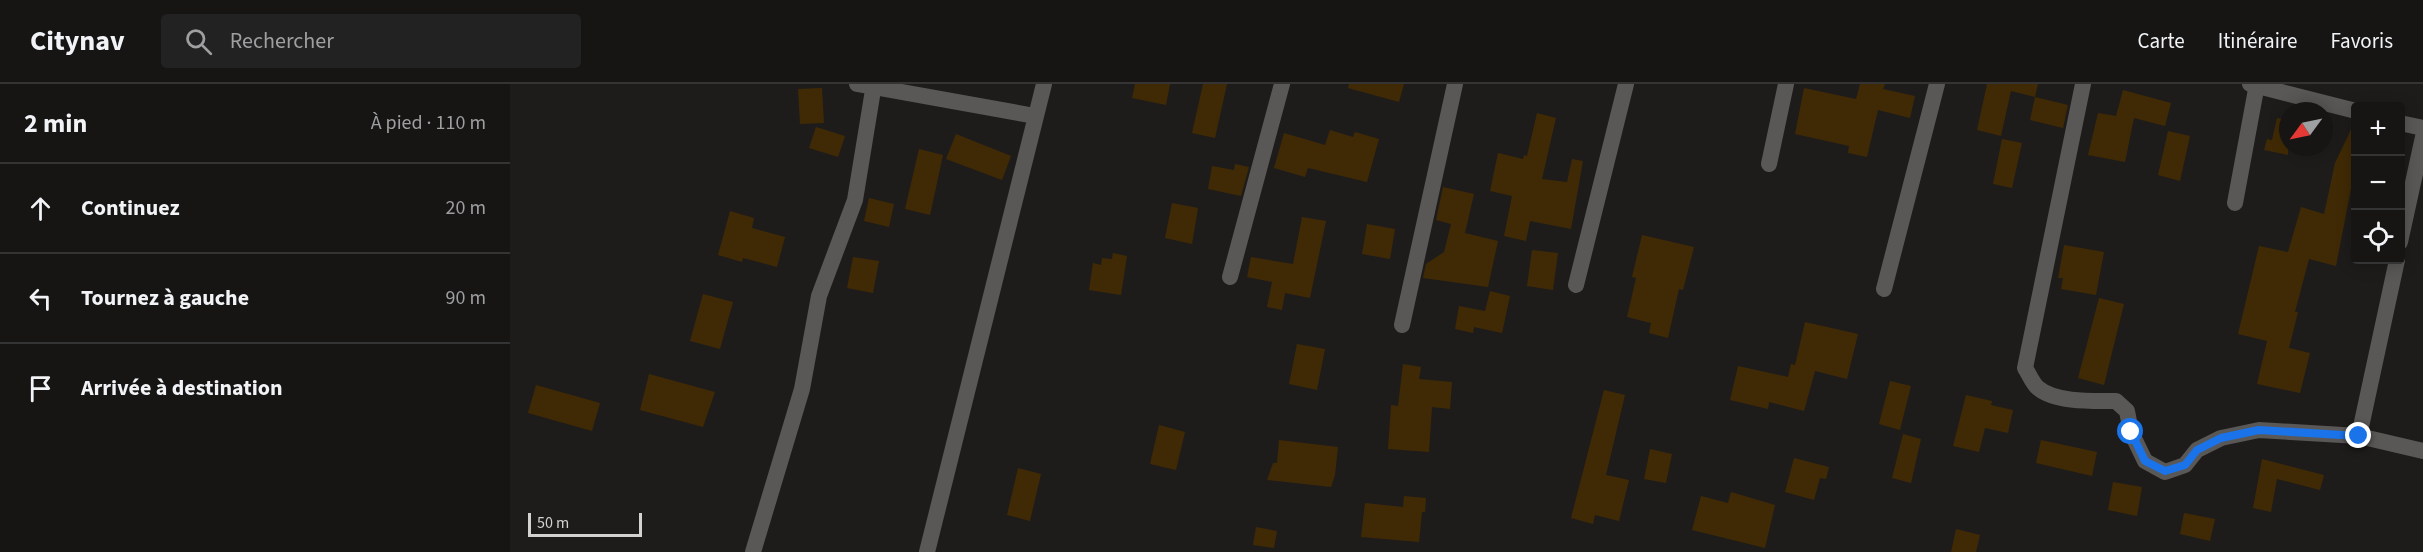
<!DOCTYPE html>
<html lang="fr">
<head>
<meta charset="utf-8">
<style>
  :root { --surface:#161514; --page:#232222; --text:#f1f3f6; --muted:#9e9fa0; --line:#353434 }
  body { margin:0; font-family:"Source Sans 3",sans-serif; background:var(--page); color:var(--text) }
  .controls { position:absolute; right:18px; top:18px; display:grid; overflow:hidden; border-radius:6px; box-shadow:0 3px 15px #0003 }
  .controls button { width:54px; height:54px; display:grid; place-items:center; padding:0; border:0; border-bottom:2px solid var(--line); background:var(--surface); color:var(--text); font:30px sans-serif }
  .compass { position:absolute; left:1769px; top:18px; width:54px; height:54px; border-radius:50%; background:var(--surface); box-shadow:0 3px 15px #0003; rotate:237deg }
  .scale { position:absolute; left:18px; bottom:15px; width:114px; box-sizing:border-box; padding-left:6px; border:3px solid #d3d2d1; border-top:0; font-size:16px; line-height:21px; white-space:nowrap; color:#d3d2d1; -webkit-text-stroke:4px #1e1c1a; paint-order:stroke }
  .stop { position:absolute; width:18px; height:18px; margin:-14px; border:4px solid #1a73e8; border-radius:50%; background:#fff }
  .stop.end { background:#1a73e8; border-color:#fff; box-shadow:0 2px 6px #0008 }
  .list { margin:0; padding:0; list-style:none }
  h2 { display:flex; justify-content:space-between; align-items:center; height:78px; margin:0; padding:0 24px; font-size:26px }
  h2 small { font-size:20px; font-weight:400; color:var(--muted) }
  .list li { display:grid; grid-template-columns:39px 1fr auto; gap:18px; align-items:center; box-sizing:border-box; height:90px; padding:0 24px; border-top:2px solid var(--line) }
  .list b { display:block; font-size:22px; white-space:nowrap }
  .list em { font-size:20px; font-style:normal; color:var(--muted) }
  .icon { flex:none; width:33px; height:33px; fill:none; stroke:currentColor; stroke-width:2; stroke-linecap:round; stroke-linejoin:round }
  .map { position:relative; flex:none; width:1913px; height:468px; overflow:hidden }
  header { display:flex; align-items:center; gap:36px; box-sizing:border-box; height:84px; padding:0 30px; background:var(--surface); border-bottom:2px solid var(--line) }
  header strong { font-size:28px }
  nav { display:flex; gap:33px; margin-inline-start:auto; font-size:21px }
  .search { width:420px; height:54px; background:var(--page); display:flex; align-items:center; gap:15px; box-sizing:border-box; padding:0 21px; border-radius:6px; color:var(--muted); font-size:22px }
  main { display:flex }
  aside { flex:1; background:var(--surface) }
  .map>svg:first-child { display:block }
</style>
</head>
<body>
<header>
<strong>Citynav</strong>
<div class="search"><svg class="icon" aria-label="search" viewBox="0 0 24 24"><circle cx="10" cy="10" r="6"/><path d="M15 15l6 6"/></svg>Rechercher</div>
<nav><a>Carte</a><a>Itinéraire</a><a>Favoris</a></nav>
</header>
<main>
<aside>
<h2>2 min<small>À pied · 110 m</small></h2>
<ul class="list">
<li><svg class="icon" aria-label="ahead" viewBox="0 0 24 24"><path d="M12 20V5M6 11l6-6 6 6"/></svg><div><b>Continuez</b></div><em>20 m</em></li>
<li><svg class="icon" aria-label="left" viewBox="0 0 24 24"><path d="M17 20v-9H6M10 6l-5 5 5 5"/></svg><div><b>Tournez à gauche</b></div><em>90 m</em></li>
<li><svg class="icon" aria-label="arrive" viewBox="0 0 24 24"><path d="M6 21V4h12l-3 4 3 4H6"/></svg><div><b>Arrivée à destination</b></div></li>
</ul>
</aside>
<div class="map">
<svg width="1913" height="468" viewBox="0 0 1913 468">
  <rect width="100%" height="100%" fill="#1e1c1a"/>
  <g fill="#402a05">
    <path d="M 625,0 L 660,0 L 656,21 L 622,14 Z"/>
    <path d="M 693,0 L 717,0 L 705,54 L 682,49 Z"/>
    <path d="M 839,0 L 894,0 L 889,18 L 838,4 Z"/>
    <path d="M 1350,0 L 1375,0 L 1373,5 L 1405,12 L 1400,34 L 1368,26 L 1357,73 L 1338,69 L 1339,62 L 1285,50 L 1294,4 L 1346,15 Z"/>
    <path d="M 1477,0 L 1528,0 L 1525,13 L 1501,7 L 1491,52 L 1467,46 Z"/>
    <path d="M 312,4 L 314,39 L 290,40 L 288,5 Z"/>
    <path d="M 1613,6 L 1661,19 L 1655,42 L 1624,34 L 1615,78 L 1578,71 L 1588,29 L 1606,32 Z"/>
    <path d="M 1525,13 L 1558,21 L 1553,44 L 1520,36 Z"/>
    <path d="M 1027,29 L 1046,34 L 1032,95 L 1057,98 L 1062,75 L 1073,77 L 1061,145 L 1020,137 L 1016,157 L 994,152 L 1002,112 L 980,107 L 988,69 L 1013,75 L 1014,71 L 1017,72 Z"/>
    <path d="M 1767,34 L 1778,36 L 1778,71 L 1754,66 L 1757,55 L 1762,56 Z"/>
    <path d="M 1845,37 L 1845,84 L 1826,182 L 1799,175 L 1785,228 L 1788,228 L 1779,264 L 1800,269 L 1790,309 L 1747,300 L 1757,257 L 1728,250 L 1749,162 L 1778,168 L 1791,123 L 1814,130 L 1825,79 Z"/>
    <path d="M 306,43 L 335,52 L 328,73 L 299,64 Z"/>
    <path d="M 820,46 L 843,53 L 845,48 L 869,55 L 857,98 L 798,84 L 795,93 L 764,84 L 774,49 L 815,61 Z"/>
    <path d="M 1658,47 L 1680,52 L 1670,97 L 1648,91 Z"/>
    <path d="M 446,50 L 501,72 L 492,96 L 436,75 Z"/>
    <path d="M 1492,55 L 1512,59 L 1502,104 L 1483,100 Z"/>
    <path d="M 409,65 L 433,71 L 420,131 L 395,125 Z"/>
    <path d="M 725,80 L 739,83 L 731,112 L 698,105 L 702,82 L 724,86 Z"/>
    <path d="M 933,103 L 964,110 L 955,149 L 988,157 L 978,203 L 913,194 L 916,180 L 934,168 L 941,140 L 926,136 Z"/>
    <path d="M 359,114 L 384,120 L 379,143 L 354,137 Z"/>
    <path d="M 662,119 L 688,124 L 682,160 L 655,154 Z"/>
    <path d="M 220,127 L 244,134 L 242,144 L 275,153 L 267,183 L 233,174 L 232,178 L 208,171 Z"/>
    <path d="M 792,133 L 816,137 L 800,214 L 775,209 L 772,226 L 757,223 L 762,198 L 737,193 L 741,173 L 783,180 Z"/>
    <path d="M 857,140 L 885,145 L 880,175 L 852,170 Z"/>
    <path d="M 1132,151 L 1184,163 L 1173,206 L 1169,205 L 1158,254 L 1139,249 L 1141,239 L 1117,233 L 1126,194 L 1122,193 Z"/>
    <path d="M 1554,161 L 1594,168 L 1586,211 L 1551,205 L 1553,194 L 1548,194 Z"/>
    <path d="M 1022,166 L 1048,169 L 1043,206 L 1017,202 Z"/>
    <path d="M 603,169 L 617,172 L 611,211 L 579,206 L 583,179 L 591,181 L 592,174 L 602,175 Z"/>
    <path d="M 343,173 L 369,177 L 363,209 L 337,204 Z"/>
    <path d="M 980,207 L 1000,212 L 992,249 L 964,243 L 963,249 L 945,245 L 949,222 L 975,227 Z"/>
    <path d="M 193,210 L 223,218 L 210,265 L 180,257 Z"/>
    <path d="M 1589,214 L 1614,220 L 1594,301 L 1568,294 Z"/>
    <path d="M 1295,238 L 1348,250 L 1337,295 L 1305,287 L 1294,327 L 1259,318 L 1258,325 L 1220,316 L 1228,282 L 1278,293 L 1281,280 L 1285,281 Z"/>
    <path d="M 787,260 L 815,265 L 807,306 L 779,300 Z"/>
    <path d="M 893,280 L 911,283 L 909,295 L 942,298 L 940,325 L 922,323 L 919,368 L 878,365 L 881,321 L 888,322 Z"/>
    <path d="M 139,290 L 205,308 L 193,343 L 130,326 Z"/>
    <path d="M 1380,297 L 1401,302 L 1390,346 L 1369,340 Z"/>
    <path d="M 26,301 L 90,319 L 82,347 L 18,329 Z"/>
    <path d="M 1094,306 L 1115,311 L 1096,391 L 1119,396 L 1109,437 L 1085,431 L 1083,440 L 1061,434 Z"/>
    <path d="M 1456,311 L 1482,317 L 1481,321 L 1503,326 L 1498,349 L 1475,344 L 1469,368 L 1443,362 Z"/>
    <path d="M 649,341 L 675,348 L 666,386 L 640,380 Z"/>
    <path d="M 1393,350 L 1411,355 L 1401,399 L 1382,394 Z"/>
    <path d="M 769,356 L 828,363 L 825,391 L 821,403 L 757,396 L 763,379 L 767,379 Z"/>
    <path d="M 1531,356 L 1587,368 L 1582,392 L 1526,379 Z"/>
    <path d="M 1140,365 L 1162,370 L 1156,399 L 1134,395 Z"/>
    <path d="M 1284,374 L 1319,383 L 1316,395 L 1310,394 L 1304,416 L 1275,408 Z"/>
    <path d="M 1752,375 L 1814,391 L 1810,406 L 1767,395 L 1761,428 L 1743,424 Z"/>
    <path d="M 508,384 L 531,390 L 520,437 L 497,431 Z"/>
    <path d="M 1603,398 L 1632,403 L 1627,432 L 1598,426 Z"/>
    <path d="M 1221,408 L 1265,421 L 1255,464 L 1182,446 L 1191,412 L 1218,419 Z"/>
    <path d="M 894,412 L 916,414 L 915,428 L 912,428 L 909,458 L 851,453 L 855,419 L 893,423 Z"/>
    <path d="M 1674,429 L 1705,435 L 1700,457 L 1670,450 Z"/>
    <path d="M 746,443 L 767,447 L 764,464 L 743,461 Z"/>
    <path d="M 1446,445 L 1470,451 L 1466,468 L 1441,468 Z"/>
  </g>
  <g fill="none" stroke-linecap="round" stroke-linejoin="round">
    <g stroke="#5a5856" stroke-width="16">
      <path d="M 347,0 L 525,32"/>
      <path d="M 1573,0 L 1515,284 C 1519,290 1523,300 1528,304 C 1546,319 1584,317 1606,317 L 1617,327 L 1621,348 L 1635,377 L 1655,388 L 1675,381 L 1687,366 L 1711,354 L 1749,346 L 1849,352 L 1913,367"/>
      <path d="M 1740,0 L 1846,27"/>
      <path d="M 1890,39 L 1913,44"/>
      <path d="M 1259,80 L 1276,0"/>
      <path d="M 1725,119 L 1747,0"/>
      <path d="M 1890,158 L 1913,53"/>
      <path d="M 720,193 L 772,0"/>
      <path d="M 1066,201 L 1116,0"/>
      <path d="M 1374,205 L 1427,0"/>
      <path d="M 892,241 L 945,0"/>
      <path d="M 1849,352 L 1887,176"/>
      <path d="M 243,468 L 292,305 L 309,212 L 345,116 L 364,0"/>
      <path d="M 417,468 L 534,0"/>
    </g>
  </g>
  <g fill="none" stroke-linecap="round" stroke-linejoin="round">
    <path stroke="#1a73e8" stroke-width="8" d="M 1621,348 L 1635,377 L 1655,387 L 1675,381 L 1687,366 L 1711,354 L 1749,346 L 1849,352"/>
  </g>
</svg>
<div class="controls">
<button>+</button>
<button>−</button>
<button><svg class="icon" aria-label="locate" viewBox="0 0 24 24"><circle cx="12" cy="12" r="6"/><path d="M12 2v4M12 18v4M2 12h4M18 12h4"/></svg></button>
</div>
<svg class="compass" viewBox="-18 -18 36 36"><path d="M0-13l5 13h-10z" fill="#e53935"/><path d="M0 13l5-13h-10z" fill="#9e9fa0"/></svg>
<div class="scale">50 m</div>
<div class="stop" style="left:1621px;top:348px"></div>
<div class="stop end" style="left:1849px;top:352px"></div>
</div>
</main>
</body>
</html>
